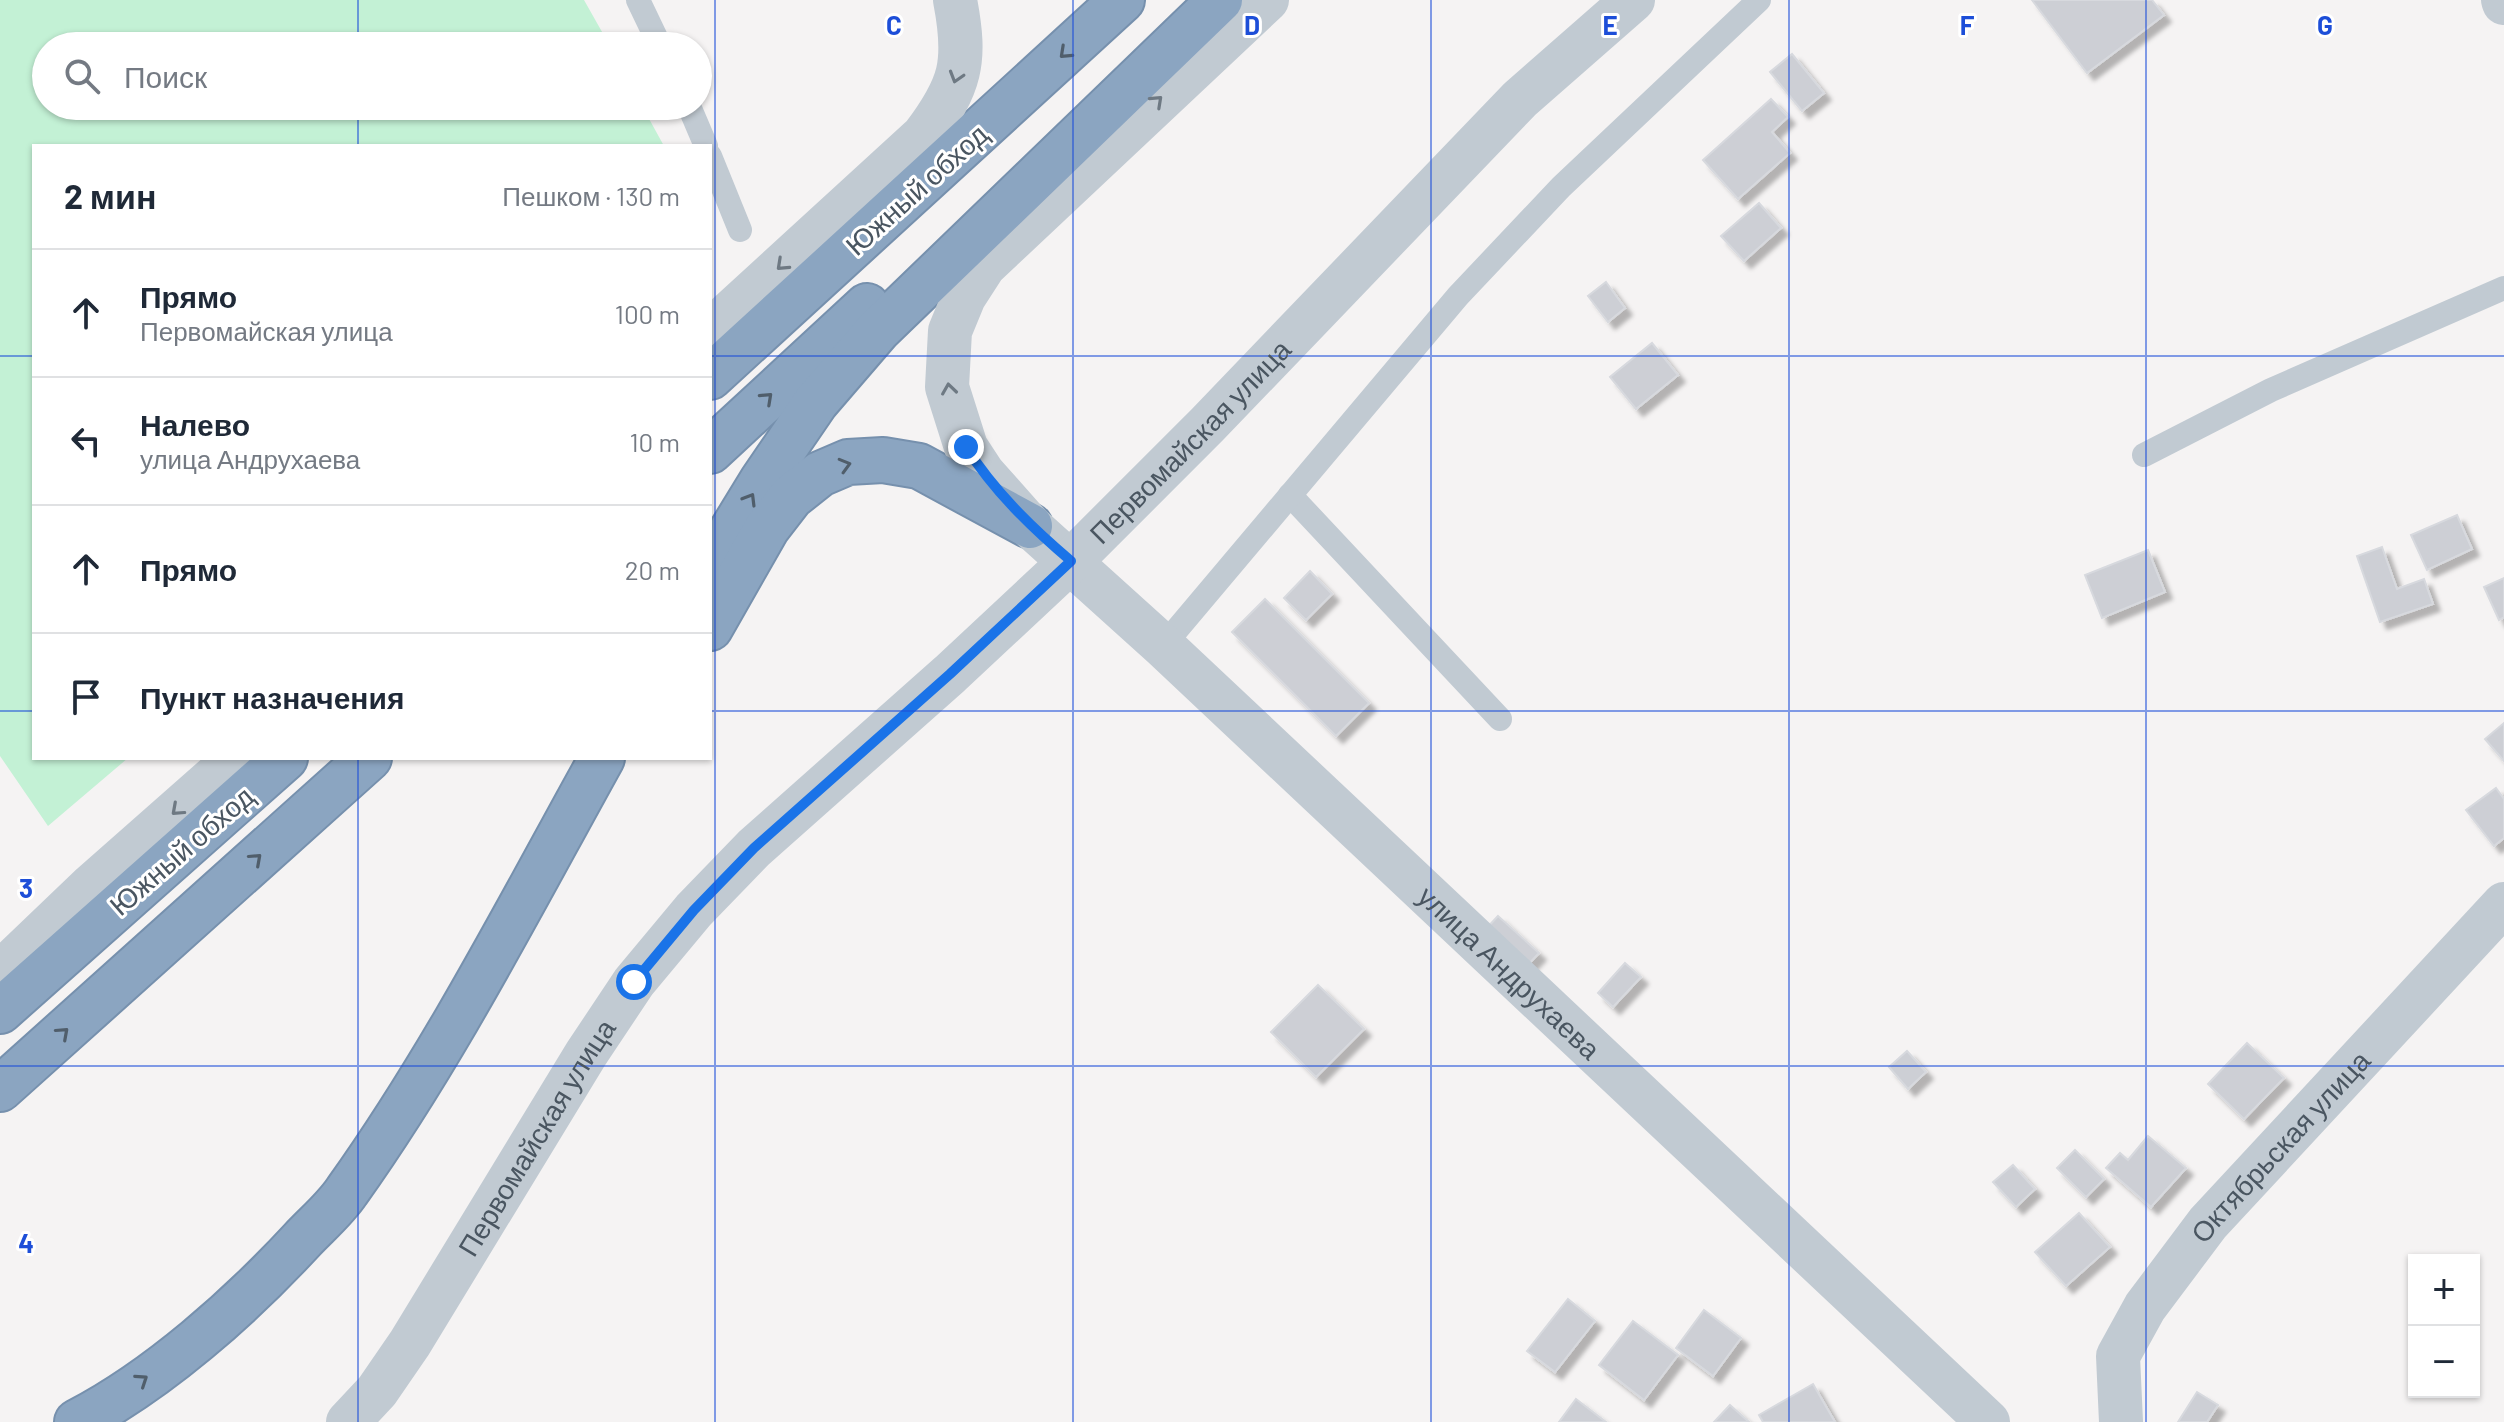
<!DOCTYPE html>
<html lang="ru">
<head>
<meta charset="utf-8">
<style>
  :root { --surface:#fff; --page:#f6f6f7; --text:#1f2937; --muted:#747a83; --line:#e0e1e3 }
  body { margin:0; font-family:Barlow,sans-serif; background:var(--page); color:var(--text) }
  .controls { position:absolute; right:24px; bottom:24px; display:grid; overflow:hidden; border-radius:0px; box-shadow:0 2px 6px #0004 }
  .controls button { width:72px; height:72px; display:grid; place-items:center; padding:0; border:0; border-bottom:2px solid var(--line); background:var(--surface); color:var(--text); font:40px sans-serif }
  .stop { position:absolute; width:24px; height:24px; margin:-18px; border:6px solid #1a73e8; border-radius:50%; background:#fff }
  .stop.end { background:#1a73e8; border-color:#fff; box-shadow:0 2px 8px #0008 }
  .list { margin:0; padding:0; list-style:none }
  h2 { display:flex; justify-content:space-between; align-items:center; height:104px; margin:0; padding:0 32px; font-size:34px }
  h2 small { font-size:26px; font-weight:400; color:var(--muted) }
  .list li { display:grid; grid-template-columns:52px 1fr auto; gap:24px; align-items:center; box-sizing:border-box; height:128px; padding:0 32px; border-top:2px solid var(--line) }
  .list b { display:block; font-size:30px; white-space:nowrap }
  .list p { margin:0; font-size:26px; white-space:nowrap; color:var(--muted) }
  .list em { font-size:26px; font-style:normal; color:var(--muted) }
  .icon { flex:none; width:44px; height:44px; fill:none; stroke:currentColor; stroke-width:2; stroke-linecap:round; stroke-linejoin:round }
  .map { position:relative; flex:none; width:2504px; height:1422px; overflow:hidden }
  .search { position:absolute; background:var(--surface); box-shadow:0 2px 6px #0004; left:32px; top:32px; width:680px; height:88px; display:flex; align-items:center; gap:20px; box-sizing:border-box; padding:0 28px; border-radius:44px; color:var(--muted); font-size:30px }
  .panel { position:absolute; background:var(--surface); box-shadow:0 2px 6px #0004; left:32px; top:144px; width:680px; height:616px; border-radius:0px }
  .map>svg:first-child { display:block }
</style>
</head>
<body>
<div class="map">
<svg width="2504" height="1422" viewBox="0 0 2504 1422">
  <defs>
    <filter id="shadow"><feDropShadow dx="7" dy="7" stdDeviation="2" flood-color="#0004"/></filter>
  </defs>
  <rect width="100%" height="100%" fill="#f5f3f3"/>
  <path fill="#c3f1d5" d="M 0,0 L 584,0 L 610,46 L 46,46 L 46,106 L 642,106 L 664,146 L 34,146 L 34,758 L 128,758 L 48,826 L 0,756 Z"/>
  <g fill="#cdcfd5" stroke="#d7d9de" stroke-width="2" filter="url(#shadow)">
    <path d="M 2032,0 L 2152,0 L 2164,15 L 2087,73 Z"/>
    <path d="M 1792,54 L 1824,93 L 1802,111 L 1770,72 Z"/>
    <path d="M 1771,99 L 1788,117 L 1772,132 L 1790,153 L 1738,199 L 1703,160 Z"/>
    <path d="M 1759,203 L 1781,228 L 1744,261 L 1721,236 Z"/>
    <path d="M 1606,282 L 1625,308 L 1608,322 L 1588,296 Z"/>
    <path d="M 1652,343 L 1678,375 L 1636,409 L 1610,377 Z"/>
    <path d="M 2457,515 L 2472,549 L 2427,570 L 2411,535 Z"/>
    <path d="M 2382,547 L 2397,589 L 2424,579 L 2433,604 L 2380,622 L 2357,556 Z"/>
    <path d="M 2148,550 L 2165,592 L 2102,618 L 2085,575 Z"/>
    <path d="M 1310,571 L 1332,594 L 1306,620 L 1284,598 Z"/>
    <path d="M 2504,578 L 2504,617 L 2499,620 L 2484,587 Z"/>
    <path d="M 1265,599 L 1369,703 L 1336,736 L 1232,632 Z"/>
    <path d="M 2504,723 L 2504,761 L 2485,739 Z"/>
    <path d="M 2496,788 L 2504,799 L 2504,838 L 2494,846 L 2466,810 Z"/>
    <path d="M 1498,916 L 1539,953 L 1525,968 L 1484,931 Z"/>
    <path d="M 1625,963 L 1641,977 L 1613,1007 L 1598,993 Z"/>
    <path d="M 1318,985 L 1364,1029 L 1316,1077 L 1271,1032 Z"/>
    <path d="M 2247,1043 L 2284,1078 L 2244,1119 L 2208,1084 Z"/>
    <path d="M 1907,1051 L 1926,1072 L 1908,1089 L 1889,1067 Z"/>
    <path d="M 2148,1136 L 2186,1168 L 2151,1207 L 2106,1168 L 2120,1153 L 2128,1160 Z"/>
    <path d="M 2075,1150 L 2104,1179 L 2086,1197 L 2057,1168 Z"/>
    <path d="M 2013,1165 L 2035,1189 L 2016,1207 L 1993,1182 Z"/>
    <path d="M 2079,1213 L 2110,1247 L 2066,1286 L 2035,1252 Z"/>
    <path d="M 1568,1299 L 1595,1321 L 1555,1372 L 1527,1351 Z"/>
    <path d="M 1704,1310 L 1741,1338 L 1713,1376 L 1676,1348 Z"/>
    <path d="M 1633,1321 L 1678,1355 L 1644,1400 L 1599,1365 Z"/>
    <path d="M 1813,1384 L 1835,1422 L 1763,1422 L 1759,1415 Z"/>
    <path d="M 2197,1392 L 2218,1405 L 2207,1422 L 2178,1422 Z"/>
    <path d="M 1576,1399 L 1606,1422 L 1559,1422 Z"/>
    <path d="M 1730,1405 L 1749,1422 L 1714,1422 Z"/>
  </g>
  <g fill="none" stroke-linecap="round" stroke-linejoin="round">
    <defs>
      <g id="highway">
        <path d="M 710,377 L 1122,0"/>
        <path d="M 710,451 L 867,306"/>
        <path d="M 710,566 L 762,481 L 816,402 L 878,330 L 1220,0"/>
        <path d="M 710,628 L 767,528 L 791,497 L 820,474 L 848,462 L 883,460 L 919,466 L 1030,526"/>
        <path d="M 0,1011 L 285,758"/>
        <path d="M 0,1089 L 369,758"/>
        <path d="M 77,1422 C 158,1380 240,1307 302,1240 C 317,1224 335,1209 347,1191 C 444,1055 521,904 602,758"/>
      </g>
    </defs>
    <use href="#highway" stroke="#7690ad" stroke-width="48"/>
    <g stroke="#c1cad2" stroke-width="24">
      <path d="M 638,0 L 660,46"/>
      <path d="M 689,106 L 706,146"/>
      <path d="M 710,156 L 740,230"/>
      <path d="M 2144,455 L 2271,390 L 2504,288"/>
      <path d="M 1290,495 L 1500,719"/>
      <path d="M 1163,646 L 1458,296 L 1561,187 L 1759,0"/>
    </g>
    <g stroke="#c1cad2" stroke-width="44">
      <path id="s1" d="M 1267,0 L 984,266 L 964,297 L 950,331 L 947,387 L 966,447 L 983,473 L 1030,526 L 1163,646 L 1988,1422"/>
      <path d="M 2503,0 L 2504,3"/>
      <path d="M 710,331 L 923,136 C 961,86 967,62 955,0"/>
      <path d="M 0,973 L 92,885 L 236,758"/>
      <path id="s2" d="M 348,1422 L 377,1391 L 410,1343 L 586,1054 L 634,982 L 694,910 L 754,848 L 950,674 L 1071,561 L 1207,425 L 1520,99 L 1633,0"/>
      <path id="s3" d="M 2121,1422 L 2118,1356 L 2145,1307 L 2208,1223 L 2504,904"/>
    </g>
    <use href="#highway" stroke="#8ba5c1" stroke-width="44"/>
  </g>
  <defs><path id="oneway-chevron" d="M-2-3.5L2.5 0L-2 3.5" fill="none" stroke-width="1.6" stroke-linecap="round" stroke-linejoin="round" transform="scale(2)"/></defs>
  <g stroke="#505e6b">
    <use href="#oneway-chevron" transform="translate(1065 53) rotate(137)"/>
    <use href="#oneway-chevron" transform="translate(767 398) rotate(-43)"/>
    <use href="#oneway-chevron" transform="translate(845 465) rotate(-16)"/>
    <use href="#oneway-chevron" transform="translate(750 499) rotate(-59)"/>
    <use href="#oneway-chevron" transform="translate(256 859) rotate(-42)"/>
    <use href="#oneway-chevron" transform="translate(63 1033) rotate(-42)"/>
    <use href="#oneway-chevron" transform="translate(142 1380) rotate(-34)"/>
  </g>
  <g stroke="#6e7983">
    <use href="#oneway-chevron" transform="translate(956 77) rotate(107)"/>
    <use href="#oneway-chevron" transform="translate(1157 101) rotate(-43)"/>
    <use href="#oneway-chevron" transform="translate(782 265) rotate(137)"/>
    <use href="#oneway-chevron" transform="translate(949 389) rotate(-98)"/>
    <use href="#oneway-chevron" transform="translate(177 810) rotate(138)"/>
  </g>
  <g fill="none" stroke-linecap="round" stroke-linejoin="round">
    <path stroke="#1a73e8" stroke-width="10" d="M 634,982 L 694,910 L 754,848 L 950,674 L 1071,561 C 1031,527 994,491 966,447"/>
  </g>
  <path fill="none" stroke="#1d4ed8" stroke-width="2" stroke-opacity="0.55" d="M 358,0 L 358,46M 715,0 L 715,1422M 1073,0 L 1073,1422M 1431,0 L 1431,1422M 1789,0 L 1789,1422M 2146,0 L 2146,1422M 358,106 L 358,146M 0,356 L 34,356M 710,356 L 2504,356M 0,711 L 34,711M 710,711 L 2504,711M 358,758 L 358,1422M 0,1066 L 2504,1066"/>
  <g text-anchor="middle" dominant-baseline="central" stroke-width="6" stroke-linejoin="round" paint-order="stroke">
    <g font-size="28" fill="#4a5661" stroke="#fff">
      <text transform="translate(916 189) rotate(-42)">Южный обход</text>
      <text stroke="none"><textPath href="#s2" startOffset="1302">Первомайская улица</textPath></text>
      <text transform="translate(181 850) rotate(-41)">Южный обход</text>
      <text stroke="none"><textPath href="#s1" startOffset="1338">улица Андрухаева</textPath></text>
      <text stroke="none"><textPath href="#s2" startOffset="342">Первомайская улица</textPath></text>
      <text stroke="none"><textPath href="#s3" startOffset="332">Октябрьская улица</textPath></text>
    </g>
  </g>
  <g font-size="26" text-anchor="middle" font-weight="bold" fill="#1d4ed8" stroke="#fff" stroke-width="6" stroke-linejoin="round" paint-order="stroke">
    <text x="894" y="35">C</text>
    <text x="1252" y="35">D</text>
    <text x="1610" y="35">E</text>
    <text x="1967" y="35">F</text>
    <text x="2325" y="35">G</text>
    <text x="26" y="898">3</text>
    <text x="26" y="1253">4</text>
  </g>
</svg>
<div class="controls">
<button>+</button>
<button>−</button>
</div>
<div class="stop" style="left:634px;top:982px"></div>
<div class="stop end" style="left:966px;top:447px"></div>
<div class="search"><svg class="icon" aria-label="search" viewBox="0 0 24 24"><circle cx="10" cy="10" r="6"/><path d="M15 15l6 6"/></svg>Поиск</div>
<section class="panel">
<h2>2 мин<small>Пешком · 130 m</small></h2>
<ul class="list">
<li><svg class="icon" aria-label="ahead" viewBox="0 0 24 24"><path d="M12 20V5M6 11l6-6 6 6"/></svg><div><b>Прямо</b><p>Первомайская улица</p></div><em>100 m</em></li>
<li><svg class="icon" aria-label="left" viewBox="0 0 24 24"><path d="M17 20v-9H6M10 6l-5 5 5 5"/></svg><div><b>Налево</b><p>улица Андрухаева</p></div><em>10 m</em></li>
<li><svg class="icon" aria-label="ahead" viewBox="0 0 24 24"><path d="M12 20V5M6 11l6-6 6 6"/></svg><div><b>Прямо</b></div><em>20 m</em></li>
<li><svg class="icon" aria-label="arrive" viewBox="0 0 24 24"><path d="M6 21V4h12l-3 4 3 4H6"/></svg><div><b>Пункт назначения</b></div></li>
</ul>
</section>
</div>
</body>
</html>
